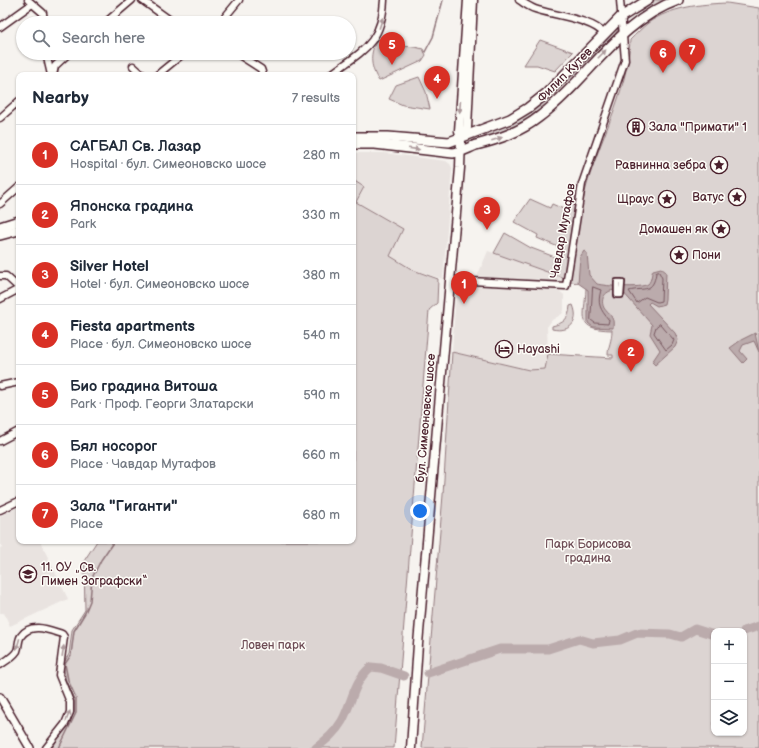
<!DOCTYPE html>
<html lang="en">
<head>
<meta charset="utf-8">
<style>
  :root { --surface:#fff; --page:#f2f2f3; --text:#1f2937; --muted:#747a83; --line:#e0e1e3; --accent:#d93025 }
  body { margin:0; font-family:"Balsamiq Sans",sans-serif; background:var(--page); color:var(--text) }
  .controls { position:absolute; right:12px; bottom:12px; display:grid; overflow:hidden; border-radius:8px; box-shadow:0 1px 3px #0004 }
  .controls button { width:36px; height:36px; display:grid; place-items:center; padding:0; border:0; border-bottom:1px solid var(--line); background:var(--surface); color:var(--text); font:20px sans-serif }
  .you { position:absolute; left:420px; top:511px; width:14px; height:14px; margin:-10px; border:3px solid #fff; border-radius:50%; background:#1a73e8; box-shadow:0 0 0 6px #1a73e833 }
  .badge { display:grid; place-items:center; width:26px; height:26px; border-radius:50%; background:var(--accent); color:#fff; font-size:13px; font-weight:700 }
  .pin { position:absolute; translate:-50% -33px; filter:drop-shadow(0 1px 2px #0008) }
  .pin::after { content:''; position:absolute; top:21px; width:14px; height:12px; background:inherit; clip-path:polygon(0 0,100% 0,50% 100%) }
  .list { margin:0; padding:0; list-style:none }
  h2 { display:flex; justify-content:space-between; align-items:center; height:52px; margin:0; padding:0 16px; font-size:17px }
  h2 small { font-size:13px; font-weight:400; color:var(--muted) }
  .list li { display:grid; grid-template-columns:26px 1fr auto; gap:12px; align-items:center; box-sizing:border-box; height:60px; padding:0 16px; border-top:1px solid var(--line) }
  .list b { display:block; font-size:15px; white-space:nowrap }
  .list p { margin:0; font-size:13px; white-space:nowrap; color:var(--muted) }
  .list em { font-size:13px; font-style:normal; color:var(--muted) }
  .icon { flex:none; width:22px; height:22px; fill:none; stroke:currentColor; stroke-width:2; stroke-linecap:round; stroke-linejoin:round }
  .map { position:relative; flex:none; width:759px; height:748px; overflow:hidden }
  .search { position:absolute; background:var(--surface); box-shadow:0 1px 3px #0004; left:16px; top:16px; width:340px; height:44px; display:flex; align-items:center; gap:10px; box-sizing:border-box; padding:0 14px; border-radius:22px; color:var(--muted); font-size:15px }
  .panel { position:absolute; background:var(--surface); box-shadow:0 1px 3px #0004; left:16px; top:72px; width:340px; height:472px; border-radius:8px }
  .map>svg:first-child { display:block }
</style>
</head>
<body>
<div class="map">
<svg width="759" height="748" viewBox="0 0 759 748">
  <rect width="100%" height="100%" fill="#f6f3ef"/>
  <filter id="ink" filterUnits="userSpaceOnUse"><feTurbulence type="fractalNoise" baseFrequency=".025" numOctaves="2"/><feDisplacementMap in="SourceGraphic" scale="8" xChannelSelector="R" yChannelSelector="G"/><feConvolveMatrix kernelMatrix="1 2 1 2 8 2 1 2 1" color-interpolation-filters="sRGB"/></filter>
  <g filter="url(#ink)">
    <g fill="#e9e3e0">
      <path d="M 353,153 L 384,153 L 446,161 L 450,164 L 452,168 L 443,279 L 413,270 L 390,256 L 356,202 L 364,187 L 353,180 Z"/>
      <path d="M 488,251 L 564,278 L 563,282 L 555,287 L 564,295 L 564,310 L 562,314 L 552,320 L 547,327 L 548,354 L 545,369 L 529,370 L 452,352 L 457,276 L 476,279 Z"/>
      <path d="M 18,507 L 19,541 L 40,541 L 68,599 L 10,626 L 4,613 L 0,613 L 0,548 L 2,547 L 0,542 L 0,516 Z"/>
    </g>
    <g fill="#dcd4d2" stroke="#937a7e" fill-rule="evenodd">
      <path d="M 655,0 L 668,0 L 642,13 L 639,9 Z"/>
      <path d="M 727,3 L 759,8 L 759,748 L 422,748 L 443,495 L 452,352 L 529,370 L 545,369 L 548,354 L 613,358 L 613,355 L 608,355 C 608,346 612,341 612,330 C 575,329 585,319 586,288 L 579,283 L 570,282 C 575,252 578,221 585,192 C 598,141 628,93 630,40 C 636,34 642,28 648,23 C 670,7 701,4 727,3 ZM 714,631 L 744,631 L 744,733 L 714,733 Z"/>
      <path d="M 616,28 L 618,29 L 615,35 L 546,107 L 519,126 L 488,139 L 486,132 L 508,124 Z"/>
      <path d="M 540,40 L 573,52 L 555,71 L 537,65 L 524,65 Z"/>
      <path d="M 376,42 C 394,49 407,44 423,49 L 426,55 L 422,61 L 379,81 C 371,69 369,55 376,42 Z"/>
      <path d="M 419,77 L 426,92 L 430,109 L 403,105 L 389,99 L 396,85 Z"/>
      <path d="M 353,180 L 364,187 L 356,202 L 403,229 L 390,256 L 413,270 L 438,279 L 437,303 L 429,310 L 394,748 L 52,748 L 74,713 L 74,699 L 66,681 L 63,664 L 69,654 L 72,630 L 85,610 L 84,561 L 97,541 L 353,541 Z"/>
      <path d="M 571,194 L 576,196 L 564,278 L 494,253 L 505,233 L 531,248 L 560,259 L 563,249 L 537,238 L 538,235 L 514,222 L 530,199 L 550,208 L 552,204 L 568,211 Z"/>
      <path d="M 573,305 C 580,322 570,333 552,329 L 552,326 C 564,323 569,319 570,306 Z"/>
    </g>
    <g fill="#bbabac" stroke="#8e7378">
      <path d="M 584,251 L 587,253 L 589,275 L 597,284 C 605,286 641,289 648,284 C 652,280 651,274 653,270 L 661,268 L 666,272 L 665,299 L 664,304 L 657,306 L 650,302 L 648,304 L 675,333 L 678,340 L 675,347 L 655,365 L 652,362 L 660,350 L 650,334 L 652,325 L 622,291 C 611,287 598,295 604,308 C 606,312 611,314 612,318 C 614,321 613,325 613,328 L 593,327 L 588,323 L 588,290 L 578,283 L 580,257 Z"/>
      <path d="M 755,333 L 759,352 L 754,341 L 743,345 L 740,351 L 747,359 L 743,363 L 730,348 L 741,340 Z"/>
    </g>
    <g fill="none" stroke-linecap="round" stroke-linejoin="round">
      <g stroke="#77575f" stroke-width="1">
        <path d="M 659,272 L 662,278 L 661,301 L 657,302 L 645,297 L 637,303 L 629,291 C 644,287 653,294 656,273 Z"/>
        <path d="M 593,287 L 601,290 C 597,304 600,309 609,320 L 608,324 L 595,323 L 591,320 Z"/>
        <path d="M 660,324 L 674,340 L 672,345 L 666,350 L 654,333 L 656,327 Z"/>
      </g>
      <g stroke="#8e7378" stroke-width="1.5">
        <path d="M 425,52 L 433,37 L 443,0"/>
        <path d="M 59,748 L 76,713 L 76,698 L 68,680 L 65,664 L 71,655 L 74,631 L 85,613 L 90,601 L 92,578 L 101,560 L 114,541"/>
      </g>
      <g stroke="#bbabac" stroke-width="9">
        <path d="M 744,631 L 759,626"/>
        <path d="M 428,673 L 500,649 L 548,649 L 579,639 L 593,643 L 620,640 L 637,633 L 670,634 L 681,637 L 695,629 L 714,635"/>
        <path d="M 316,748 C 326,740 335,733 342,721 C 352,703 354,680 371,667 L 381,668 L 404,676"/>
      </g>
      <defs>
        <path id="pedestrian" d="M 617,282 L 622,282 L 621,295 L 617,295 Z"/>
        <g id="minor">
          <path d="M 28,0 L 43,13 L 44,23"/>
          <path d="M 142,0 L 174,23"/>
          <path d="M 519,0 C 524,3 529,7 535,9 C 552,15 593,19 604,34"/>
          <path d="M 105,23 L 132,0"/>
          <path d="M 220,23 L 239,0"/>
          <path d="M 0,27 L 32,4"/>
          <path d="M 46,53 L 51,75"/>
          <path d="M 236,53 L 261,69 L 263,75"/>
          <path d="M 133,66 L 143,75"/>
          <path d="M 53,75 L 55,66 L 69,53"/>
          <path d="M 157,75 L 184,53"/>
          <path d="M 330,75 C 362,51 382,44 384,0"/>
          <path d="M 0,118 L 19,101"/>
          <path d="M 0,204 L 19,187"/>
          <path d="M 0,276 L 6,276 L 19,288"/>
          <path d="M 450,280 L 566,286 L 582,184 L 625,60 L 620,0"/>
          <path d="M 0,299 L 19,289"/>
          <path d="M 0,386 L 19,382"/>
          <path d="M 0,441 L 19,431"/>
          <path d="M 0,510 L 19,501"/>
          <path d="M 0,665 C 6,661 13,657 17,651 C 19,646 18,640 21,636 C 31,622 49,630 62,634 L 64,637 L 59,675 L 70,702 L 70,712 L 65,724 L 46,748"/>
        </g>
        <path id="tertiary" d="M 0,697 L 30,748"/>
        <g id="secondary">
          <path d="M 461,137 L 467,128 L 473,0"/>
          <path d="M 411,748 L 418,644 L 460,168 L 461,137 L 459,131 L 468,0"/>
        </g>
        <g id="primary">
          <path d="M 353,137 L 388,137 L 449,142 L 510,119 L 528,108 L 547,93 L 621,17 L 648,0"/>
          <path d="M 353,144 L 375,144 L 453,153 C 462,152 468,148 476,145 C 499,139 520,132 539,117 C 588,80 617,22 678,0"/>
          <path d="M 0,227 L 19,221"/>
          <path d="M 0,235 L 19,230"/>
        </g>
      </defs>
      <use href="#pedestrian" stroke="#4a1f2b" stroke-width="8"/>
      <use href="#minor" stroke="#4a1f2b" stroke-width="9"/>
      <use href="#tertiary" stroke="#4a1f2b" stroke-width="10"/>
      <use href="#secondary" stroke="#4a1f2b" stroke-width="11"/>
      <use href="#primary" stroke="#4a1f2b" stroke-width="12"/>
      <use href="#pedestrian" stroke="#fdfcf7" stroke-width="4.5"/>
      <use href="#minor" stroke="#fdfcf7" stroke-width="6"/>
      <use href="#tertiary" stroke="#fdfcf7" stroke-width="7"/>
      <use href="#secondary" stroke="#fdfcf7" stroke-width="8"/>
      <use href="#primary" stroke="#fdfcf7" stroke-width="9"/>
    </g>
    <defs><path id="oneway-solid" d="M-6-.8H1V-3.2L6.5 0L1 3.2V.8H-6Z"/></defs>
    <g fill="#ac999b">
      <use href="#oneway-solid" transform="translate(381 23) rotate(-72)"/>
      <use href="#oneway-solid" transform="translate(602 54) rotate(-46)"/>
      <use href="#oneway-solid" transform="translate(460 107) rotate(94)"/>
      <use href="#oneway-solid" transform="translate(497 139) rotate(-18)"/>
      <use href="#oneway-solid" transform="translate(414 149) rotate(7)"/>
      <use href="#oneway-solid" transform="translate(18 644) rotate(106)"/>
      <use href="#oneway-solid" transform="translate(63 651) rotate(-81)"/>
      <use href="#oneway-solid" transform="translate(68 716) rotate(-69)"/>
    </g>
  </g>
  <defs>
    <symbol id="building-ring" viewBox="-11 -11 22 22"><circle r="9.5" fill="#fdfcf7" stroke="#4a1f2b" stroke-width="1.5"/><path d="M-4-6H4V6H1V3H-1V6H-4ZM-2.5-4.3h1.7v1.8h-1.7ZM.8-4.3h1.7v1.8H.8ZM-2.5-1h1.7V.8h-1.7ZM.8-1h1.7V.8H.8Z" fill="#4a1f2b"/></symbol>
    <symbol id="sight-ring" viewBox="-11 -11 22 22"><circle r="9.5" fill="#fdfcf7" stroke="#4a1f2b" stroke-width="1.5"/><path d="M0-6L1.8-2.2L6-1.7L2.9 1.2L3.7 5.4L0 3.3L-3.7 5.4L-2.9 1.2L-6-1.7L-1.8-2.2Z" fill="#4a1f2b"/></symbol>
    <symbol id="hotel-ring" viewBox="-11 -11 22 22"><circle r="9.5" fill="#fdfcf7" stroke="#4a1f2b" stroke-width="1.5"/><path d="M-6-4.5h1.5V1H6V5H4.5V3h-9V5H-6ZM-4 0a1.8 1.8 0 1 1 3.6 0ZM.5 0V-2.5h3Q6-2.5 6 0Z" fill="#4a1f2b"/></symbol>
    <symbol id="school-ring" viewBox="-11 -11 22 22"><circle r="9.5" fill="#fdfcf7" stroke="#4a1f2b" stroke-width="1.5"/><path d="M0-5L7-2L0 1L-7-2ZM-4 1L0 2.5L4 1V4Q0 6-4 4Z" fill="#4a1f2b"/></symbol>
  </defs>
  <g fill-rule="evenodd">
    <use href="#building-ring" x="626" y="117" width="20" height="20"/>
    <use href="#sight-ring" x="709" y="155" width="20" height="20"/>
    <use href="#sight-ring" x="727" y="187" width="20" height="20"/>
    <use href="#sight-ring" x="657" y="189" width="20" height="20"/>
    <use href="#sight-ring" x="711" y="219" width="20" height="20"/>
    <use href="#sight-ring" x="669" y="245" width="20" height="20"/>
    <use href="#hotel-ring" x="494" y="339" width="20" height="20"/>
    <use href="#school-ring" x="18" y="564" width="20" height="20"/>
  </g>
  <g text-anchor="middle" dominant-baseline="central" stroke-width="3" stroke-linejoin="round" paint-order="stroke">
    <g font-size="12" fill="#4a1f2b" stroke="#fdfcf7">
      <text transform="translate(565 75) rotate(-45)">Филип Кутев</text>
      <text transform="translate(563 231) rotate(-80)">Чавдар Мутафов</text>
      <text transform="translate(426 418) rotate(-85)">бул. Симеоновско шосе</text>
    </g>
    <g font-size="12" fill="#4a1f2b" stroke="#fdfcf7" text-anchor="start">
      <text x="649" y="127">Зала "Примати" 1</text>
      <text x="706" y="165" text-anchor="end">Равнинна зебра</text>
      <text x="724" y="197" text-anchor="end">Ватус</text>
      <text x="654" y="199" text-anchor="end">Щраус</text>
      <text x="708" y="229" text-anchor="end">Домашен як</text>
      <text x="692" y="255">Пони</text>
      <text x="517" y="349">Hayashi</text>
      <text x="41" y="567">11. ОУ „Св.<tspan x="41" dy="14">Пимен Зографски“</tspan></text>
    </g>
    <g font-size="12" fill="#6e4c55" stroke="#fdfcf7">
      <text x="588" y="544">Парк Борисова<tspan x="588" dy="14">градина</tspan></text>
      <text x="273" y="645">Ловен парк</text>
    </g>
  </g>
</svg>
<div class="controls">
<button>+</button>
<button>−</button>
<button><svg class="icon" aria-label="layers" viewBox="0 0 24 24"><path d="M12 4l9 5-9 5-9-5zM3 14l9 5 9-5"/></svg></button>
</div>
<div class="you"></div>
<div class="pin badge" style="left:464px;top:304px">1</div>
<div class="pin badge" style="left:631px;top:372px">2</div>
<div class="pin badge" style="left:487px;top:230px">3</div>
<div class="pin badge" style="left:437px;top:99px">4</div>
<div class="pin badge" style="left:392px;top:65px">5</div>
<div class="pin badge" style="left:663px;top:73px">6</div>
<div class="pin badge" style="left:692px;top:71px">7</div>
<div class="search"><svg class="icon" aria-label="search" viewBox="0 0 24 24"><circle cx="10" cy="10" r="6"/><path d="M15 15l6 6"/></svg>Search here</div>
<section class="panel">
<h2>Nearby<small>7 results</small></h2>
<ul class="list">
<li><span class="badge">1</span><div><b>САГБАЛ Св. Лазар</b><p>Hospital · бул. Симеоновско шосе</p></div><em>280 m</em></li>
<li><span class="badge">2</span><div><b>Японска градина</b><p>Park</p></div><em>330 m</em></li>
<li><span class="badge">3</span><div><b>Silver Hotel</b><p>Hotel · бул. Симеоновско шосе</p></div><em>380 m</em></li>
<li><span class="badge">4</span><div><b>Fiesta apartments</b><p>Place · бул. Симеоновско шосе</p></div><em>540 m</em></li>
<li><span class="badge">5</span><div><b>Био градина Витоша</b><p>Park · Проф. Георги Златарски</p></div><em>590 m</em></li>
<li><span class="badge">6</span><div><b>Бял носорог</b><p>Place · Чавдар Мутафов</p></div><em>660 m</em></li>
<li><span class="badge">7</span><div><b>Зала &quot;Гиганти&quot;</b><p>Place</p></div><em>680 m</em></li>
</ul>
</section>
</div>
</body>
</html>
